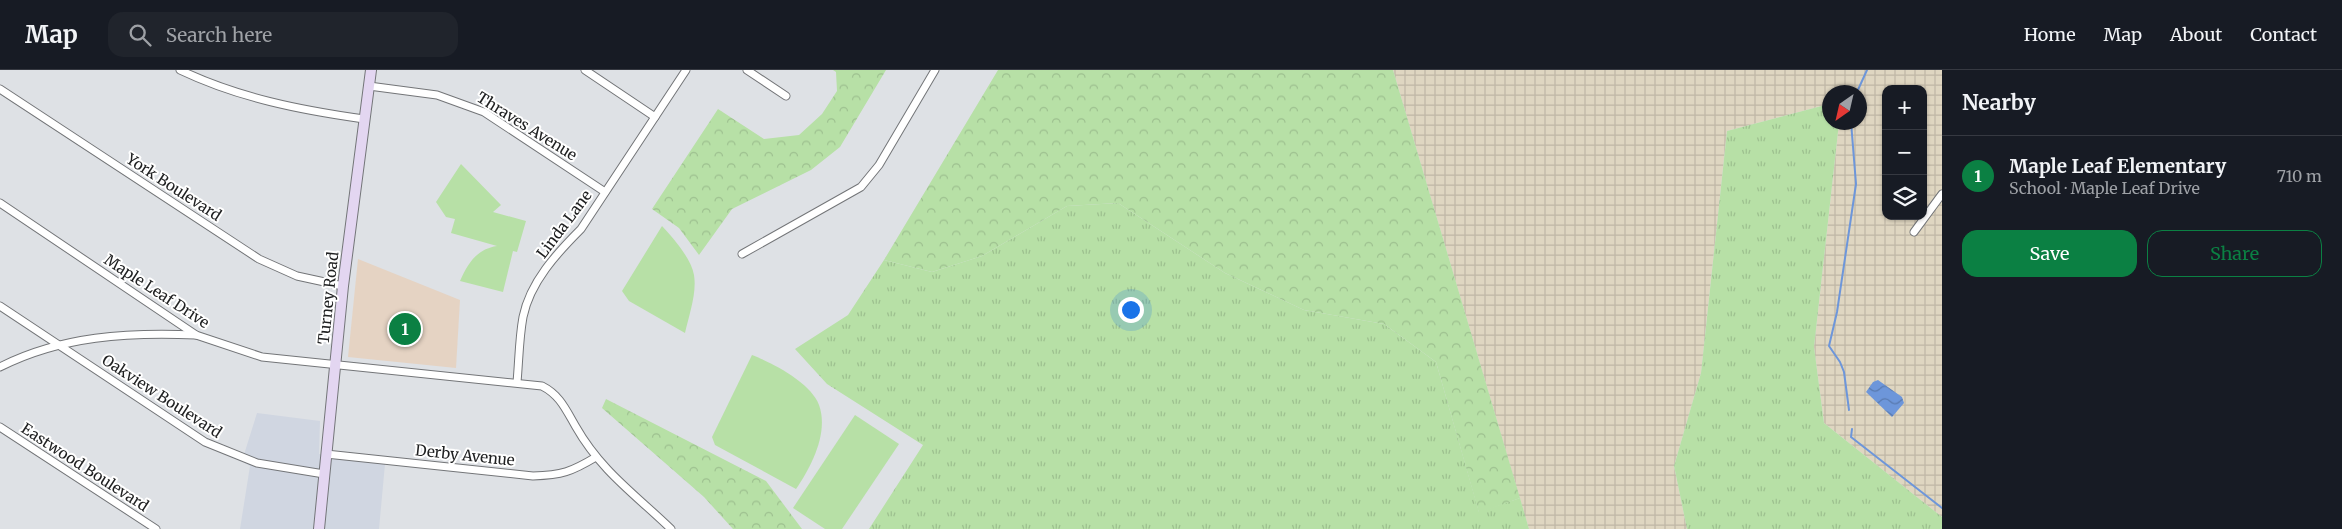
<!DOCTYPE html>
<html lang="en">
<head>
<meta charset="utf-8">
<style>
  :root { --surface:#171b24; --page:#20242c; --text:#f1f3f6; --muted:#9ea1a6; --line:#363941; --accent:#0b8043 }
  body { margin:0; font-family:Merriweather,serif; background:var(--page); color:var(--text) }
  .controls { position:absolute; right:15px; top:15px; display:grid; overflow:hidden; border-radius:10px; box-shadow:0 1px 4px #0004 }
  .controls button { width:45px; height:45px; display:grid; place-items:center; padding:0; border:0; border-bottom:1px solid var(--line); background:var(--surface); color:var(--text); font:25px sans-serif }
  .compass { position:absolute; left:1822px; top:15px; width:45px; height:45px; border-radius:50%; background:var(--surface); box-shadow:0 1px 4px #0004; rotate:214deg }
  .you { position:absolute; left:1130px; top:239px; width:18px; height:18px; margin:-12px; border:4px solid #fff; border-radius:50%; background:#1a73e8; box-shadow:0 0 0 8px #1a73e833 }
  .badge { display:grid; place-items:center; width:32px; height:32px; border-radius:50%; background:var(--accent); color:#fff; font-size:16px; font-weight:700 }
  .pin { position:absolute; translate:-50% -50%; border:2px solid #fff; box-shadow:0 1px 5px #0006 }
  .list { margin:0; padding:0; list-style:none }
  h2 { display:flex; justify-content:space-between; align-items:center; height:65px; margin:0; padding:0 20px; font-size:21px }
  h2 small { font-size:16px; font-weight:400; color:var(--muted) }
  .list li { display:grid; grid-template-columns:32px 1fr auto; gap:15px; align-items:center; box-sizing:border-box; height:80px; padding:0 20px; border-top:1px solid var(--line) }
  .list b { display:block; font-size:19px; white-space:nowrap }
  .list p { margin:0; font-size:16px; white-space:nowrap; color:var(--muted) }
  .list em { font-size:16px; font-style:normal; color:var(--muted) }
  .actions { display:flex; gap:10px; padding:15px 20px }
  .actions a { flex:1; padding:11px 0; border:1px solid var(--accent); border-radius:15px; text-align:center; font-size:18px; color:var(--accent) }
  .actions .main { background:var(--accent); color:#fff }
  .icon { flex:none; width:28px; height:28px; fill:none; stroke:currentColor; stroke-width:2; stroke-linecap:round; stroke-linejoin:round }
  .map { position:relative; flex:none; width:1942px; height:459px; overflow:hidden }
  header { display:flex; align-items:center; gap:30px; box-sizing:border-box; height:70px; padding:0 25px; background:var(--surface); border-bottom:1px solid var(--line) }
  header strong { font-size:24px }
  nav { display:flex; gap:28px; margin-inline-start:auto; font-size:18px }
  .search { width:350px; height:45px; background:var(--page); display:flex; align-items:center; gap:12px; box-sizing:border-box; padding:0 18px; border-radius:15px; color:var(--muted); font-size:19px }
  main { display:flex }
  aside { flex:1; background:var(--surface) }
  .map>svg:first-child { display:block }
</style>
</head>
<body>
<header>
<strong>Map</strong>
<div class="search"><svg class="icon" aria-label="search" viewBox="0 0 24 24"><circle cx="10" cy="10" r="6"/><path d="M15 15l6 6"/></svg>Search here</div>
<nav><a>Home</a><a>Map</a><a>About</a><a>Contact</a></nav>
</header>
<main>
<div class="map">
<svg width="1942" height="459" viewBox="0 0 1942 459">
  <defs>
    <pattern id="industrial-grid" width="8" height="8" patternUnits="userSpaceOnUse" patternTransform="scale(1.25)"><rect width="8" height="8" fill="#dfd6c1"/><path d="M0 4h8M4 0v8" fill="none" stroke="#bfb7a6"/></pattern>
    <pattern id="grass-tufts" width="24" height="20" patternUnits="userSpaceOnUse" patternTransform="scale(1.25)"><rect width="24" height="20" fill="#b7e0a6"/><path d="M3 7l-1-3M5 7V3M7 7l1-3M15 17l-1-3M17 17v-4M19 17l1-3" fill="none" stroke="#9dc08f"/></pattern>
    <pattern id="forest-crowns" width="20" height="18" patternUnits="userSpaceOnUse" patternTransform="scale(1.25)"><rect width="20" height="18" fill="#b7e0a6"/><path d="M2 6a3 3 0 1 1 6 0M12 15a3 3 0 1 1 6 0" fill="none" stroke="#9dc08f"/></pattern>
    <pattern id="water-waves" width="16" height="10" patternUnits="userSpaceOnUse" patternTransform="scale(1.25)"><rect width="16" height="10" fill="#6d96da"/><path d="M0 5q4-4 8 0t8 0" fill="none" stroke="#597ab0"/></pattern>
  </defs>
  <rect width="100%" height="100%" fill="#dee1e5"/>
  <path fill="#d0d6e1" d="M 257,343 L 320,351 L 319,384 L 385,394 L 379,459 L 240,459 L 250,396 L 242,391 Z"/>
  <path fill="url(#industrial-grid)" fill-rule="evenodd" d="M 1393,0 L 1942,0 L 1942,447 L 1824,353 L 1814,277 L 1839,53 L 1860,52 L 1860,22 L 1830,22 L 1829,34 L 1727,61 L 1701,303 L 1674,396 L 1687,459 L 1529,459 ZM 1886,19 L 1923,19 L 1923,146 L 1886,146 Z"/>
  <path fill="#e5d3c3" d="M 358,189 L 460,230 L 456,298 L 348,287 Z"/>
  <g fill="url(#grass-tufts)">
    <path d="M 1829,34 L 1830,52 L 1839,53 L 1814,277 L 1824,353 L 1942,447 L 1942,459 L 1687,459 L 1674,396 L 1701,303 L 1727,61 Z"/>
    <path d="M 1118,133 L 1225,203 L 1304,240 L 1384,254 L 1436,292 L 1479,442 L 1520,428 L 1529,459 L 869,459 L 923,375 L 827,314 L 795,279 L 848,245 L 884,190 L 932,202 L 982,186 L 1067,136 Z"/>
  </g>
  <g fill="url(#forest-crowns)">
    <path d="M 833,0 L 886,0 L 840,77 L 811,100 L 732,139 L 699,185 L 679,158 L 652,139 L 718,39 L 764,69 L 799,65 L 822,44 L 837,21 L 836,2 Z"/>
    <path d="M 998,0 L 1393,0 L 1520,428 L 1479,443 L 1436,292 L 1384,254 L 1304,240 L 1225,203 L 1118,133 L 1067,136 L 982,186 L 932,202 L 884,190 Z"/>
    <path d="M 606,329 L 766,411 L 802,459 L 733,459 L 704,427 L 602,338 Z"/>
  </g>
  <g fill="#b7e0a6">
    <path d="M 461,94 L 501,135 L 493,142 L 526,151 L 517,182 L 513,181 L 503,222 L 460,211 C 468,193 477,179 497,176 L 451,163 L 455,149 L 446,147 L 436,132 Z"/>
    <path d="M 662,156 C 673,168 691,188 694,205 C 697,223 689,245 685,263 L 629,231 L 622,221 Z"/>
    <path d="M 752,285 C 773,293 811,313 819,335 C 829,363 811,397 796,419 L 715,375 L 712,367 Z"/>
    <path d="M 855,345 L 899,374 L 842,459 L 825,459 L 793,438 Z"/>
  </g>
  <path fill="url(#water-waves)" d="M 1878,310 L 1902,327 L 1904,333 L 1892,347 L 1866,322 L 1873,312 Z"/>
  <g fill="none" stroke-linecap="round" stroke-linejoin="round">
    <g stroke="#6d96da" stroke-width="2">
      <path d="M 1857,22 L 1867,0"/>
      <path d="M 1849,340 L 1844,302 L 1840,292 L 1829,276 L 1837,242 L 1856,114 L 1851,52"/>
      <path d="M 1852,359 L 1851,367 L 1942,438"/>
    </g>
    <defs>
      <g id="street">
        <path d="M 180,0 C 239,28 300,40 364,49"/>
        <path d="M 585,0 L 655,47"/>
        <path d="M 747,0 L 786,26"/>
        <path d="M 369,16 L 437,25 L 484,42 L 605,122"/>
        <path d="M 0,19 L 259,189 L 297,206 L 343,216"/>
        <path d="M 0,133 L 196,265 L 262,287 L 542,316 C 560,325 566,340 576,357 C 601,401 636,425 671,459"/>
        <path d="M 1914,162 L 1942,124"/>
        <path d="M 742,184 L 861,117 L 879,95 L 935,0"/>
        <path d="M 0,236 L 205,372 L 257,393 L 324,404"/>
        <path d="M 0,297 C 61,266 128,262 196,265"/>
        <path d="M 517,312 C 519,291 519,269 523,247 C 530,212 557,183 581,159 L 686,0"/>
        <path d="M 0,357 L 156,459"/>
        <path d="M 326,384 L 533,406 C 562,405 571,402 596,387"/>
      </g>
      <path id="secondary" d="M 319,459 L 343,216 L 371,0"/>
    </defs>
    <use href="#street" stroke="#737578" stroke-width="9"/>
    <use href="#secondary" stroke="#737578" stroke-width="12"/>
    <use href="#street" stroke="#fff" stroke-width="7"/>
    <use href="#secondary" stroke="#e3d6f1" stroke-width="10"/>
  </g>
  <g text-anchor="middle" dominant-baseline="central" stroke-width="4" stroke-linejoin="round" paint-order="stroke">
    <g font-size="15" fill="#202122" stroke="#fff">
      <text transform="translate(527 56) rotate(32)">Thraves Avenue</text>
      <text transform="translate(174 117) rotate(33)">York Boulevard</text>
      <text transform="translate(564 154) rotate(-53)">Linda Lane</text>
      <text transform="translate(157 221) rotate(33)">Maple Leaf Drive</text>
      <text transform="translate(328 228) rotate(-84)">Turney Road</text>
      <text transform="translate(162 326) rotate(33)">Oakview Boulevard</text>
      <text transform="translate(465 385) rotate(6)">Derby Avenue</text>
      <text transform="translate(85 397) rotate(33)">Eastwood Boulevard</text>
    </g>
  </g>
</svg>
<div class="controls">
<button>+</button>
<button>−</button>
<button><svg class="icon" aria-label="layers" viewBox="0 0 24 24"><path d="M12 4l9 5-9 5-9-5zM3 14l9 5 9-5"/></svg></button>
</div>
<svg class="compass" viewBox="-18 -18 36 36"><path d="M0-13l5 13h-10z" fill="#e53935"/><path d="M0 13l5-13h-10z" fill="#9ea1a6"/></svg>
<div class="you"></div>
<div class="pin badge" style="left:405px;top:259px">1</div>
</div>
<aside>
<h2>Nearby<small></small></h2>
<ul class="list">
<li><span class="badge">1</span><div><b>Maple Leaf Elementary</b><p>School · Maple Leaf Drive</p></div><em>710 m</em></li>
</ul>
<div class="actions"><a class="main">Save</a><a>Share</a></div>
</aside>
</main>
</body>
</html>
